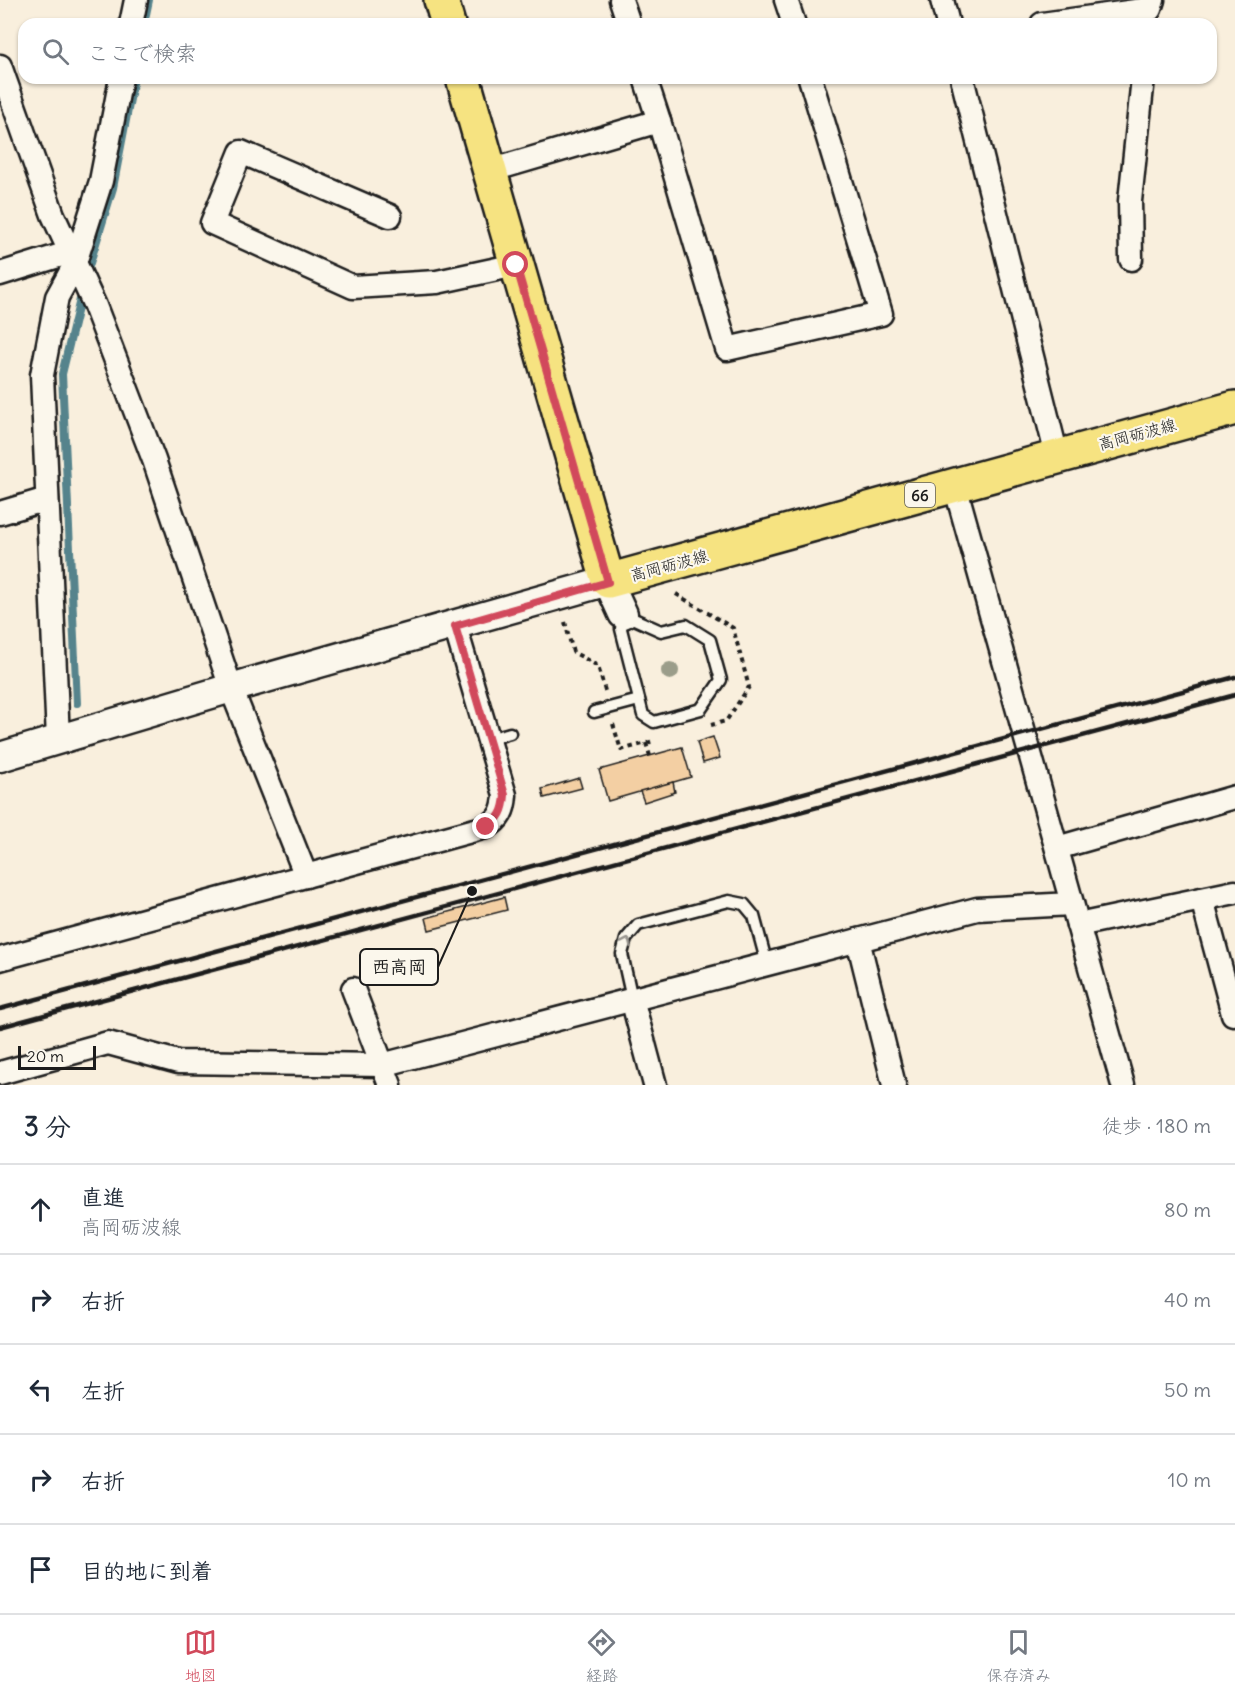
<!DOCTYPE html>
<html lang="ja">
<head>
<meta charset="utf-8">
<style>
  :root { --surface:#fff; --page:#f6f6f7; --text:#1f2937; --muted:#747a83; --line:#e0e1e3; --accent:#d1495b }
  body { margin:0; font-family:Delius,"Klee One",sans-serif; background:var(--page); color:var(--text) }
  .scale { position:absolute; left:18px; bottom:15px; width:78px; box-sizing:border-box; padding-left:6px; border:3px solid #1c1c1c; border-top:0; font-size:16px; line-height:21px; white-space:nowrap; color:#1c1c1c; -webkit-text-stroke:4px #fbf7ec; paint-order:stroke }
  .stop { position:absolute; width:18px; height:18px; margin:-14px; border:4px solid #d1495b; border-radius:50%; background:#fff }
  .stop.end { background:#d1495b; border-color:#fff; box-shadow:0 2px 6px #0008 }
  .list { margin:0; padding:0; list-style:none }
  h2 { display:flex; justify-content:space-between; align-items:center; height:78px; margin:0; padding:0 24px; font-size:26px }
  h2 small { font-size:20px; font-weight:400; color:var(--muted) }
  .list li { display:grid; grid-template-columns:39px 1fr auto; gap:18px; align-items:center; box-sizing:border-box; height:90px; padding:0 24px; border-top:2px solid var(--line) }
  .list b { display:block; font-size:22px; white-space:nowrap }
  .list p { margin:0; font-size:20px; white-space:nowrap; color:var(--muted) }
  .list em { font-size:20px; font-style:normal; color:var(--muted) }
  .icon { flex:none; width:33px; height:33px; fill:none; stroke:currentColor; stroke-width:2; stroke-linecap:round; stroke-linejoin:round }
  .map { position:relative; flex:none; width:1235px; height:1085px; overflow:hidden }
  .search { position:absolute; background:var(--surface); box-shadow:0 2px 4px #0004; left:18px; right:18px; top:18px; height:66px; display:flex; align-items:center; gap:15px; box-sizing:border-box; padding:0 21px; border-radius:18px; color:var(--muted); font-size:22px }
  .sheet { height:528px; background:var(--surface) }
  nav { display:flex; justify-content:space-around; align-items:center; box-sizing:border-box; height:84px; border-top:2px solid var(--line); background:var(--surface); font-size:16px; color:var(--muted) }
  nav a { display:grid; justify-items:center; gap:3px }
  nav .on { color:var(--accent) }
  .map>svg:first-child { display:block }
</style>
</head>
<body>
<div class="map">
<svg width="1235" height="1085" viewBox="0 0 1235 1085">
  <rect width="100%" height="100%" fill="#f9efdd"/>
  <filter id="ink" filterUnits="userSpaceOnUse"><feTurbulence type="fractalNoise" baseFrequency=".0167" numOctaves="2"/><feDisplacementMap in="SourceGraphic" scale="12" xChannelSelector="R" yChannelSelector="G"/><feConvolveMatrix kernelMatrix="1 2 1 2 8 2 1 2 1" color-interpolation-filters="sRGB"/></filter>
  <g filter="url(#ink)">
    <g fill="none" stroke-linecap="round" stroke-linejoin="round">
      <g stroke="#54838c" stroke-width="8">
        <path d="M 144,24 L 149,0"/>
        <path d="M 86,276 L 113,188 L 134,78"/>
        <path d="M 77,703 L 62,374 L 82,291"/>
      </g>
    </g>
    <g fill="#f3cfa3" stroke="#1c1c1c" stroke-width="1.5">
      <path d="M 713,737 L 720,758 L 703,763 L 697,742 Z"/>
      <path d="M 682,747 L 691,777 L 608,801 L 599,770 Z"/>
      <path d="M 579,778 L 582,788 L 544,798 L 542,789 Z"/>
      <path d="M 673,782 L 675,792 L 644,802 L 640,791 Z"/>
      <path d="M 504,897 L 507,910 L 429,930 L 426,918 Z"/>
    </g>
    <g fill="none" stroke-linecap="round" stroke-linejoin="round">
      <defs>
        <g id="service">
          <path d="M 623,614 L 661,631 L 686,625 L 710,640 L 721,680 L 701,709 L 654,722 L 643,715 L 621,629 Z"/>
          <path d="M 594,712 L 639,700"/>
          <path d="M 489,739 L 510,733"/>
          <path d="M 632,999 L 622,954 L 626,939 L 638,925 L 729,901 L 744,904 L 754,916 L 767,964"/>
        </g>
        <g id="minor">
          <path d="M 621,0 L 629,24"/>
          <path d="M 786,0 L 794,24"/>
          <path d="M 942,0 L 948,24"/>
          <path d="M 131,24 L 136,0"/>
          <path d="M 1042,24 L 1150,9 L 1153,0"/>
          <path d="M 0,66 L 53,215 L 95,306 L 154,460 L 231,688 L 306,876"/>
          <path d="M 962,78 L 1057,456"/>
          <path d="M 659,121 L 727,349 L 881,314 L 810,78"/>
          <path d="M 489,171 L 659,121 L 645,78"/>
          <path d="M 390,216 L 241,152 L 212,223 L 353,287 L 437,282 L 516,265"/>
          <path d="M 1131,259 L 1130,201 L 1143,78"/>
          <path d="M 0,274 L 68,253"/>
          <path d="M 955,486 L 1123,1085"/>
          <path d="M 0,513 L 47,499"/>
          <path d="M 58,739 L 42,375 L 57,297 L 74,266 L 101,181 L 121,78"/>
          <path d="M 1057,848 L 1235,797"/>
          <path d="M 1202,899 L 1233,1014"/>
          <path d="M 1078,925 L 1235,892"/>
          <path d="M 858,940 L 894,1085"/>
          <path d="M 0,959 L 486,827 C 500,820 504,810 505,795 L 455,626"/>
          <path d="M 353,989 L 390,1085"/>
          <path d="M 632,999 L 655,1085"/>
          <path d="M 0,1073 L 108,1043 L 178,1062 L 382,1065 L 977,909 L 1072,904"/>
        </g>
        <path id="tertiary" d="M 0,757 L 231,688 L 608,581 L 623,614"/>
        <g id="primary">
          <path d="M 441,0 L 448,24"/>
          <path d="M 463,78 L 608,581 L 1235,408"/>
        </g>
      </defs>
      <use href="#service" stroke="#1c1c1c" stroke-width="15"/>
      <use href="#minor" stroke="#1c1c1c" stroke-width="27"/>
      <use href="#tertiary" stroke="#1c1c1c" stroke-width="33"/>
      <use href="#primary" stroke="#1c1c1c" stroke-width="38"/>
      <g stroke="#1c1c1c" stroke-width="4" stroke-dasharray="4.5 4.5" stroke-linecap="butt">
        <path d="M 676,594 L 733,628 L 749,687 L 726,721 L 711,725"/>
        <path d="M 565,622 L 573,652 L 598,666 L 605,691"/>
        <path d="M 613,724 L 621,750 L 654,741"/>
        <path d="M 646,743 L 650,756"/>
      </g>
      <use href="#service" stroke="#fbf7ec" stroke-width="10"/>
      <use href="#minor" stroke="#fbf7ec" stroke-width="22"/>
      <use href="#tertiary" stroke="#fbf7ec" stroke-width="28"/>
      <use href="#primary" stroke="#f6e381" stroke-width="33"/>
      <g stroke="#1c1c1c" stroke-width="4.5">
        <path d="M 0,1009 L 1235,677"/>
        <path d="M 0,1027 L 1235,695"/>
      </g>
    </g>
    <circle fill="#9b9d8a" cx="670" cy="671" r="9"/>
    <defs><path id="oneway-chevron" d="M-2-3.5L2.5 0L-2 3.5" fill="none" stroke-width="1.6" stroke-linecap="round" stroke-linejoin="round" transform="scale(1.5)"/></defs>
    <use stroke="#97948e" href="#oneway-chevron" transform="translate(627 942) rotate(-66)"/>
  </g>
  <g fill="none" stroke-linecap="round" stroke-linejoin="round" filter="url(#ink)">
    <path stroke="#d1495b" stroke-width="8" d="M 486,827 C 500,820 504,810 505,795 L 455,626 L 608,582 L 516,265"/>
  </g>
  <g text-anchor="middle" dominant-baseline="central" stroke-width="4.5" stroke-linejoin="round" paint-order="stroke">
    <rect fill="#fbf7ec" stroke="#5f5e5a" stroke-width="1.5" x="905" y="483" width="30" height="24" rx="4.5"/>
    <g font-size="15" font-weight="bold" fill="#1c1c1c">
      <text x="920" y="495">66</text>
    </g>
    <g font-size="16" fill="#1c1c1c" stroke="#fbf7ec">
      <text transform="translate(1137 434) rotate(-15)">高岡砺波線</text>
      <text transform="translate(669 565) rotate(-15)">高岡砺波線</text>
    </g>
  </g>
  <path fill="none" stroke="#1c1c1c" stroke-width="2" d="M472 891L438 967"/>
  <circle fill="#1c1c1c" stroke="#fbf7ec" stroke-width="2" cx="472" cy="891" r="6"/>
  <rect fill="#fbf7ec" stroke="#1c1c1c" stroke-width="2" x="360" y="949" width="78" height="36" rx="6"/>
  <g font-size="18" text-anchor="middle" font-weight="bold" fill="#1c1c1c">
    <text x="399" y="973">西高岡</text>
  </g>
</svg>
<div class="scale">20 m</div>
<div class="stop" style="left:516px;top:265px"></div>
<div class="stop end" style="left:486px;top:827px"></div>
<div class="search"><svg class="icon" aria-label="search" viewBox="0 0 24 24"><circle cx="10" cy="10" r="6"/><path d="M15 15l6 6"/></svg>ここで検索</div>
</div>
<section class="sheet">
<h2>3 分<small>徒歩 · 180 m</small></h2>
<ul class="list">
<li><svg class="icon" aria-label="ahead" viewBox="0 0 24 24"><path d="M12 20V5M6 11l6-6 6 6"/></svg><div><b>直進</b><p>高岡砺波線</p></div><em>80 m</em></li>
<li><svg class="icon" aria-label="right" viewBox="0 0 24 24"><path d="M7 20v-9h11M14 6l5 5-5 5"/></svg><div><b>右折</b></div><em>40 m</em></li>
<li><svg class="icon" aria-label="left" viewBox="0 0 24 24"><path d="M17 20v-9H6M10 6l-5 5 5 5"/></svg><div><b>左折</b></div><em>50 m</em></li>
<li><svg class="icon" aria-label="right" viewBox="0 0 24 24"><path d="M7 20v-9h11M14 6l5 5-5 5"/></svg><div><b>右折</b></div><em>10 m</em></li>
<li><svg class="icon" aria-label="arrive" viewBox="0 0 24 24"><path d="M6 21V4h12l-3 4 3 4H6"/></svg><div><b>目的地に到着</b></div></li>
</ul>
</section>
<nav>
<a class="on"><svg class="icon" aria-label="map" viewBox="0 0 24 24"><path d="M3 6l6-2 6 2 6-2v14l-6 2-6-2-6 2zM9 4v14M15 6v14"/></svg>地図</a>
<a><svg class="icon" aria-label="directions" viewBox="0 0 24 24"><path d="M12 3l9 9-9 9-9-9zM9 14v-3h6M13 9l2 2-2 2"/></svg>経路</a>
<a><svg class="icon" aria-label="saved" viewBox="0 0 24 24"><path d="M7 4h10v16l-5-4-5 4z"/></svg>保存済み</a>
</nav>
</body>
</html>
